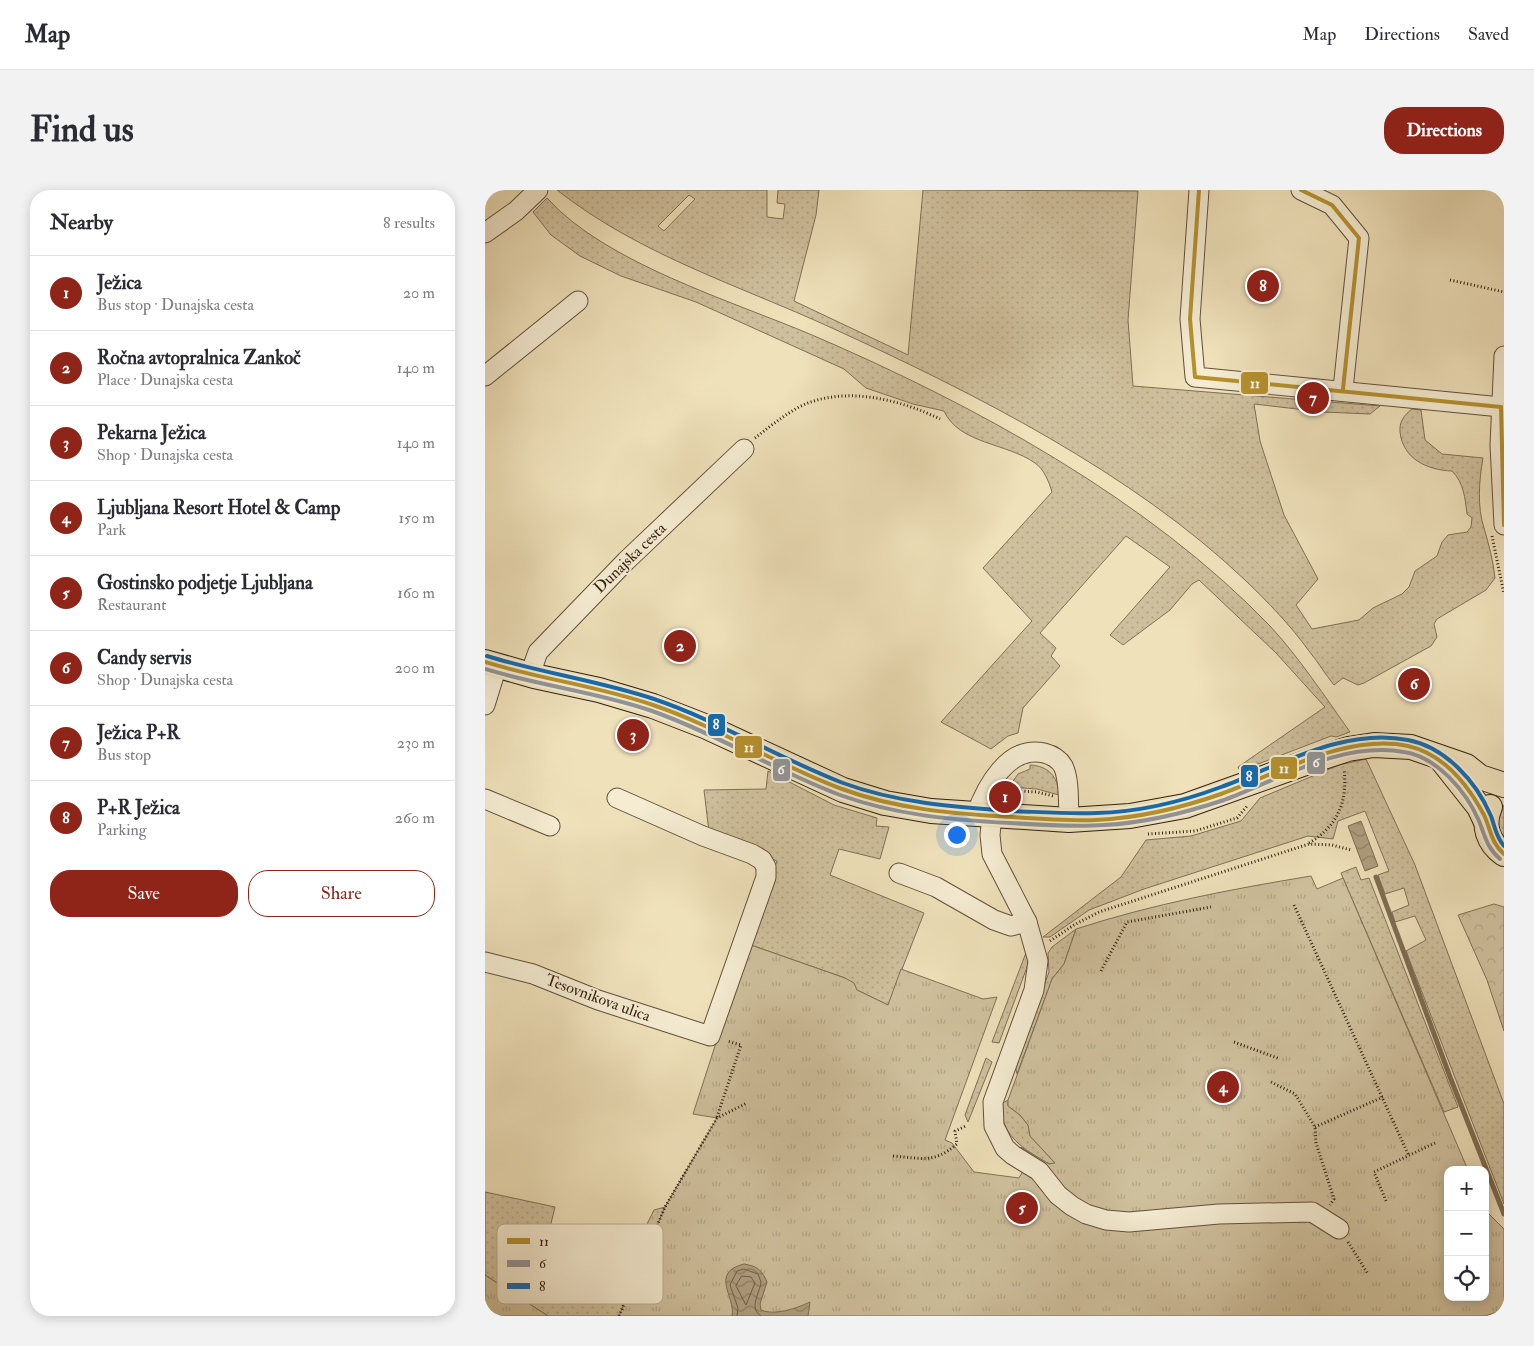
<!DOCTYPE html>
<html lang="en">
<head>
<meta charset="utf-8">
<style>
  :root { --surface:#fff; --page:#f2f2f3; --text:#2b2b33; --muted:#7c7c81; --line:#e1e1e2; --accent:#8f2418 }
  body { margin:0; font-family:"IM FELL Double Pica",serif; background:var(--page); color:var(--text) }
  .controls { position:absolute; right:15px; bottom:15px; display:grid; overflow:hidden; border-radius:10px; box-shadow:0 2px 12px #0003 }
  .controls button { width:45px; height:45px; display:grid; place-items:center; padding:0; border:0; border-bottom:1px solid var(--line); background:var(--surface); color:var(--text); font:25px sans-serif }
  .you { position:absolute; left:471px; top:644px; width:18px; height:18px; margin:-12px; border:4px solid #fff; border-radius:50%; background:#1a73e8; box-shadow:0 0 0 8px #1a73e833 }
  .badge { display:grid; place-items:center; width:32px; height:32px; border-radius:50%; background:var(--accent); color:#fff; font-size:16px; font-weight:700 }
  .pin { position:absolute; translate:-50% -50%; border:2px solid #fff; box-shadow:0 1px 5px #0006 }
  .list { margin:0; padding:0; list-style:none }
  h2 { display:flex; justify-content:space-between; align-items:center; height:65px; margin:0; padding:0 20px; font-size:21px }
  h2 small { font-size:16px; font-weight:400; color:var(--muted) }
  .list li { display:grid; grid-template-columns:32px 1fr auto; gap:15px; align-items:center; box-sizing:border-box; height:75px; padding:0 20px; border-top:1px solid var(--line) }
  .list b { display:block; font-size:19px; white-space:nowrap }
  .list p { margin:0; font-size:16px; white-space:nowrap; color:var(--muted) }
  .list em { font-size:16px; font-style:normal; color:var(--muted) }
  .actions { display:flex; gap:10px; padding:15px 20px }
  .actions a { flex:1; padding:11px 0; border:1px solid var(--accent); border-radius:20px; text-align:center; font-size:18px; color:var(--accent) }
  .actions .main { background:var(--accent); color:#fff }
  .icon { flex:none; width:28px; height:28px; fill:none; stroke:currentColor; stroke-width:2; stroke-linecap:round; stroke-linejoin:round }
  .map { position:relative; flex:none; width:1019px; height:1126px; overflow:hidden; border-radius:20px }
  header { display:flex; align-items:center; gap:30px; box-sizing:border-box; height:70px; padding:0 25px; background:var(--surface); border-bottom:1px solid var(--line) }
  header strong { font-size:24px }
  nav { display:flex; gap:28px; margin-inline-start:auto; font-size:18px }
  .intro { display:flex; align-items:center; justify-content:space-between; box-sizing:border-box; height:120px; padding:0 30px }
  h1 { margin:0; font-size:35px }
  .button { padding:12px 22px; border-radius:20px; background:var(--accent); color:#fff; font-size:18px; font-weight:700 }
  main { display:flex; gap:30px; padding:0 30px }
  aside { flex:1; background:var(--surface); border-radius:20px; box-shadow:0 2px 12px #0003 }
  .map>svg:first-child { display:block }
</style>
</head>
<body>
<header>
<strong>Map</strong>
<nav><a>Map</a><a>Directions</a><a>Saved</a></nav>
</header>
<div class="intro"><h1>Find us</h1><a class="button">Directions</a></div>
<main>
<aside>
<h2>Nearby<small>8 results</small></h2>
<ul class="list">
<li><span class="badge">1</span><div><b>Ježica</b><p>Bus stop · Dunajska cesta</p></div><em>20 m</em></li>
<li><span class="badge">2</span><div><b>Ročna avtopralnica Zankoč</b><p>Place · Dunajska cesta</p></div><em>140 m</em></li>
<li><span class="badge">3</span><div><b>Pekarna Ježica</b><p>Shop · Dunajska cesta</p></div><em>140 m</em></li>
<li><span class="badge">4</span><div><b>Ljubljana Resort Hotel &amp; Camp</b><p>Park</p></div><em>150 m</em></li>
<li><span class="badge">5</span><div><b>Gostinsko podjetje Ljubljana</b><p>Restaurant</p></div><em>160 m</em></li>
<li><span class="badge">6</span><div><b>Candy servis</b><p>Shop · Dunajska cesta</p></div><em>200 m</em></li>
<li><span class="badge">7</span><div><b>Ježica P+R</b><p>Bus stop</p></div><em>230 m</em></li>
<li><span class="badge">8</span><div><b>P+R Ježica</b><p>Parking</p></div><em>260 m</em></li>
</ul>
<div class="actions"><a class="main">Save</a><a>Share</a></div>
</aside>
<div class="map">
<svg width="1019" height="1126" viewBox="0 0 1019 1126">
  <defs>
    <pattern id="grass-dots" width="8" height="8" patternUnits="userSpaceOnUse" patternTransform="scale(1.25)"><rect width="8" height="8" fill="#cfc09d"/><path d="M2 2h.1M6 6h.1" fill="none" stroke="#b2a586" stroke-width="1.8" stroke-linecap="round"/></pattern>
    <pattern id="forest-crowns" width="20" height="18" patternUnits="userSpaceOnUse" patternTransform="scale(1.25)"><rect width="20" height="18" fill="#cfc09d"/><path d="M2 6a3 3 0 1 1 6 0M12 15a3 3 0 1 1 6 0" fill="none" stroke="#b2a586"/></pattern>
    <pattern id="park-tufts" width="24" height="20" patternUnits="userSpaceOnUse" patternTransform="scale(1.25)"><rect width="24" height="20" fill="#cfc09d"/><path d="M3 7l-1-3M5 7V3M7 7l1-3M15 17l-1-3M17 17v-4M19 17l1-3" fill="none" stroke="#b2a586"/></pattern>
    <pattern id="water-waves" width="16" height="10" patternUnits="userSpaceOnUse" patternTransform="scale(1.25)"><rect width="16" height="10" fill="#af9f80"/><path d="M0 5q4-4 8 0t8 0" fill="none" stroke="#8f8167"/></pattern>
  </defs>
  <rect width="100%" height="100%" fill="#efe1ba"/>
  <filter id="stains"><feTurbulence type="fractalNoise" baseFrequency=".004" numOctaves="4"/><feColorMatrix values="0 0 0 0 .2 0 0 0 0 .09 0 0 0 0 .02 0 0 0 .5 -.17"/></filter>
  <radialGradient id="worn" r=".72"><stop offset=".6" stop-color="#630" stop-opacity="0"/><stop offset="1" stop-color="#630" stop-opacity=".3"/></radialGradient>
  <g fill="url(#grass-dots)" stroke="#807056" fill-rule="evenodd">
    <path d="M 72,0 L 282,0 L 282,27 L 298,29 L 300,14 L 292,13 L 293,0 L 334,0 L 331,25 L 309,111 L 423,165 L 438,0 L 653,1 L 643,130 L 648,196 L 895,216 L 885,224 L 838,222 L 769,214 L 775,251 L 799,325 L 833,389 L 811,415 L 827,439 L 874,430 L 888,418 L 917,404 L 924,397 L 930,381 L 952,366 L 957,352 L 963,345 L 982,342 L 986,337 L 987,328 L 982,324 C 980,308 979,293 967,281 C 942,280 918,269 915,242 C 914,232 919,225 927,219 L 936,220 L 940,250 L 957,264 L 998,268 C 994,290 992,317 999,338 C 1004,355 1008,370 1010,388 L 1001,400 L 952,429 L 949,434 L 952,447 L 946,456 L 879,493 L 873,495 L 858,488 L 849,495 C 840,484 833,472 824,461 C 806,436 783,412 761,391 C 648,283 489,203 347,138 C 253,95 155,65 72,0 ZM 204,5 L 210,9 L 179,41 L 173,36 Z"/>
    <path d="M 62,8 C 120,73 247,111 327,145 C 488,214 663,309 785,436 C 813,466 841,508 865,542 L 851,547 L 846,546 L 755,581 L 753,577 L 840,517 L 791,463 L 714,390 L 707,394 L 685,420 L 638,455 L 625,445 L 685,377 L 641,346 L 555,443 L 571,458 L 566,466 L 575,476 L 538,518 L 533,543 L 523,546 L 506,559 L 456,532 L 547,431 L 498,378 L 567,302 C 564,292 559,279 550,273 C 522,253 474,254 459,221 L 428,214 L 381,198 L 359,179 L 211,112 L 136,86 L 95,66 L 66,45 L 48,22 Z"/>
    <path d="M 881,569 L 930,675 L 1019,914 L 1019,1014 L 921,761 L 941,750 L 930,726 L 910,732 L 907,722 L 924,715 L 919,698 L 900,704 L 893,685 L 904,681 L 880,621 L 853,631 L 848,649 L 823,646 L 659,699 L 604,720 L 565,747 L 558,747 L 636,687 L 661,650 L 706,646 L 756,631 L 775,608 L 854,575 Z"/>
    <path d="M 545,575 C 563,576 573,586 574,605 L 552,599 L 524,597 L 533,584 L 545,579 Z"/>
    <path d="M 283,581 L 349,615 L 392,628 L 391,636 L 404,637 L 395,669 L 354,659 L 345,685 L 439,723 L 403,815 L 372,800 L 360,788 L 263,754 L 292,671 L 224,642 L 219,600 L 281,599 Z"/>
    <path d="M 1019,615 L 1019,649 C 1011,639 1011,626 1019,615 Z"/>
    <path d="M 871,677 L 876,690 L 884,688 L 973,917 L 959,922 L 858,688 L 856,683 Z"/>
    <path d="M 591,739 L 579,774 L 567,789 L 532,884 L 530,875 L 564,782 L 563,763 L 567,757 Z"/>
    <path d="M 542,760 L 545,769 L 514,853 L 507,852 Z"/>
    <path d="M 501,868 L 507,872 L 483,932 L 480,925 Z"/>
    <path d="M 523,910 L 523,916 L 535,925 L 543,935 L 545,946 L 570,973 L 564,974 C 539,959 516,947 516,914 Z"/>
    <path d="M 211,964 L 146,1126 L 63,1126 L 0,1085 L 0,1002 L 70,1017 L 58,1066 C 91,1064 122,1063 153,1052 L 169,1020 L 180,1017 Z"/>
  </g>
  <path fill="url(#forest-crowns)" stroke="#807056" d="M 1009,714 L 1019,717 L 1019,841 L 1002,790 L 973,725 Z"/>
  <g fill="url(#park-tufts)" stroke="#807056">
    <path d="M 826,686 L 832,699 L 858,688 L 983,980 L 963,980 L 963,1107 L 1000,1107 L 1000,1020 L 1019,1039 L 1019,1120 L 1000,1126 L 134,1126 L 180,1017 L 232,928 L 208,924 L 263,754 L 360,788 L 369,793 L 372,800 L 403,815 L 416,779 L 498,809 L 512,807 L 460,950 L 467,953 L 489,982 L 534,988 L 542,974 L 531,967 L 536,957 L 564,974 L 570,973 L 545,946 L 543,935 L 535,925 L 523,916 L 523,910 L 567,789 L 579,774 L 591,739 C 668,714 747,699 826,686 Z"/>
    <path d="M 0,1085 L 63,1126 L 0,1126 Z"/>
  </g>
  <g fill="url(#water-waves)" stroke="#7d6c52">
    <path d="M 876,631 L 893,676 L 880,681 L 863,636 Z"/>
    <path d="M 259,1074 C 272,1076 277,1080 282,1092 L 275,1114 L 276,1120 C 290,1126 312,1118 325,1112 L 323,1126 L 247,1126 C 251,1107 224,1083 259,1074 Z"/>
  </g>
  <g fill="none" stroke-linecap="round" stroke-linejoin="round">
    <g stroke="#705f47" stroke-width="1">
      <path d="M 257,1086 L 266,1087 L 270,1093 L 261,1115 L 251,1096 Z"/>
      <path d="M 252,1126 L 253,1118 L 245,1095 L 252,1081 L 259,1079 L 273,1084 L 276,1092 C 275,1103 263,1118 276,1126"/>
    </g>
    <path stroke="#7d6c52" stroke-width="5" d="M 891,687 L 965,887 L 1019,1024"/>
    <defs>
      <g id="minor">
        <path d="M 714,0 L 705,129 L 710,187 L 1016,217"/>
        <path d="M 816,0 L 847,15 L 874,48 L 858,199"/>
        <path d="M 0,43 L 31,21 L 53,0"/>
        <path d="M 1019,166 L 1015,255 L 1019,335"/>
        <path d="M 0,186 L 93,111"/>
        <path d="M 49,486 L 49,473 L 53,462 L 141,371 L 259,259"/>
        <path d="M 0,515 L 12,476"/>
        <path d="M 0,609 L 65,636"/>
        <path d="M 491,625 C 501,597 523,555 559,563 C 567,565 574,569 578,576 C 585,590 583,614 584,630"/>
        <path d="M 507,626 L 505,645 L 507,664 L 542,732 L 553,771 L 549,800 L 508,912 L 509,936 L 520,958 L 528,965 L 554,981 L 573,1005 L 587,1016 L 601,1024 L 621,1030 L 644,1032 L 734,1024 L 827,1022 L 854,1039"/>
        <path d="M 414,683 L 451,697 L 509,730 L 526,736 L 542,732"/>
        <path d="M 0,772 L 48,784 L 113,810 L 225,846 L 281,687 L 281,677 L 277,670 L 267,664 L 218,646 L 132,608"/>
      </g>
      <g id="major">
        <path d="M 0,472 L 49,486 L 114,500 L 168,516 L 222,537 L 358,600 L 400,613 L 446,621 L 584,630 L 645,626 L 700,616 L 826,571 L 863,559 L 889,555 L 926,557 L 981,576 L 995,587 L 1019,595"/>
        <path d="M 956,569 L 994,617 L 1001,632"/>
        <path d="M 1005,617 C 997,635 1003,653 1019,664"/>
      </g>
    </defs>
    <use href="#minor" stroke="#615039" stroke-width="21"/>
    <use href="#major" stroke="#321f0e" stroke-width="26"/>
    <g stroke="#321f0e" stroke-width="3" stroke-dasharray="1 2.5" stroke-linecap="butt">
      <path d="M 965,90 L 1019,102"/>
      <path d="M 270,248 C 284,237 298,226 314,217 C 358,195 414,209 455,229"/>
      <path d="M 1007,346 L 1019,404"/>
      <path d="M 522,600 L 552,602 L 568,606"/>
      <path d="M 663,644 L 710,641 L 752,628 L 763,615"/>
      <path d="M 824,653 C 853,636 863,611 859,579"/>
      <path d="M 809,715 L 924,966"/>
      <path d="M 565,751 L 589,735 L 614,722 L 824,654 L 847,655 L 866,660"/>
      <path d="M 616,781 L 642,732 L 726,717"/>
      <path d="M 749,852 L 795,869"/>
      <path d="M 786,892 L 810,904 L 830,937 L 831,953 L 849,1009 L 845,1015"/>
      <path d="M 232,927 L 256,855 L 242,851"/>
      <path d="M 830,937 L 898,907"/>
      <path d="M 408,966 C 437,968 448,974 472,954 L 470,941 L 481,936"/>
      <path d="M 901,1011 L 889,982 L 950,953"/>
      <path d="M 863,1052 L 883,1084"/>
      <path d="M 134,1126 L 180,1017 L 232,928 L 262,913"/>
    </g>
    <use href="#minor" stroke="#f5ecd2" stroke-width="19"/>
    <use href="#major" stroke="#efe1ba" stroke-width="24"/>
    <defs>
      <g id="bus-1">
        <path d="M 714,0 L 705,129 L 710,187 L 1016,217"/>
        <path d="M 816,0 L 847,15 L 874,48 L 858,199"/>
        <path d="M 1016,217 L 1019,335"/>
        <path d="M 0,472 C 55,489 113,496 168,515 C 233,537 292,575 357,599 C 411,619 469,624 527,627 C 555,629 583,631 611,630 C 653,628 696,618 736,604 C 792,584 862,543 923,556 C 958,564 983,595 999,625 C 1006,640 1006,653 1019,664"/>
      </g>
      <path id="bus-2" d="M 0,479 C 55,496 113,502 167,521 C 232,544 291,581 355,605 C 410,625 467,630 525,633 C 556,635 588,637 619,635 C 660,633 700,623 739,610 C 795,589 857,551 919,562 C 952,567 981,601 994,631 C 1000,646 1002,658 1015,669"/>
      <path id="bus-3" d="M 2,466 C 57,483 115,491 169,509 C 234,531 293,568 358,593 C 412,613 470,617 527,621 C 555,622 583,624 611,623 C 653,622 696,612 736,597 C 794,576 859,537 923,550 C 960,557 991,591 1006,626 C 1010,637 1011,647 1019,656"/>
    </defs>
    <use href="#bus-1" stroke="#f5ecd2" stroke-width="8"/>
    <use href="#bus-2" stroke="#f5ecd2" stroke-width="8"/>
    <use href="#bus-3" stroke="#f5ecd2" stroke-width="8"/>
    <use href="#bus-1" stroke="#b5912e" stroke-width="4"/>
    <use href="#bus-2" stroke="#939598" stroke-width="4"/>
    <use href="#bus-3" stroke="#136ab0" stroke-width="4"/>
  </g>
  <g text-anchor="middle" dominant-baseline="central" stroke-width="4" stroke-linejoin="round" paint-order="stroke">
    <g font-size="16" fill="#321f0e" stroke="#f5ecd2">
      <text transform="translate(145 368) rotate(-44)">Dunajska cesta</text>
      <text transform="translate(113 808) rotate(20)">Tesovnikova ulica</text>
    </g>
  </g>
  <rect x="12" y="1034" width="166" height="80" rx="8" fill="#f5ecd2" stroke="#baae97" stroke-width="1"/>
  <rect x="22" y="1048" width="23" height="6" fill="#b5912e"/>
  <rect x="22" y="1070" width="23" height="7" fill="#939598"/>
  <rect x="22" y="1093" width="23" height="6" fill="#136ab0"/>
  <g font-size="14" fill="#321f0e">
    <text x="54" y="1056">11</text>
    <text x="54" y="1078">6</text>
    <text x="54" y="1101">8</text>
  </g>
  <g stroke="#f5ecd2" stroke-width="2">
    <rect x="755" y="181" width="29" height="24" rx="5" fill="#b5912e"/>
    <rect x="222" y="523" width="19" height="24" rx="5" fill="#136ab0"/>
    <rect x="249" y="545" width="29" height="24" rx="5" fill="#b5912e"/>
    <rect x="821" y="561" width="20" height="24" rx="5" fill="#939598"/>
    <rect x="785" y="566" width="28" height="24" rx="5" fill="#b5912e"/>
    <rect x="287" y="568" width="19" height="24" rx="5" fill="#939598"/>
    <rect x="755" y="574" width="19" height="24" rx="5" fill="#136ab0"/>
  </g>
  <g font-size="14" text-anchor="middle" font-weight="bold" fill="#fff">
    <text x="770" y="198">11</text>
    <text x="231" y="539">8</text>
    <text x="264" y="562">11</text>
    <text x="831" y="577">6</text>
    <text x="799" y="583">11</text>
    <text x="296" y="584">6</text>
    <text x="764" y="591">8</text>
  </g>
  <rect width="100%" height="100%" filter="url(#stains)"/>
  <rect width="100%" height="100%" fill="url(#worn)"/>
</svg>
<div class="controls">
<button>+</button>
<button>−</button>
<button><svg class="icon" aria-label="locate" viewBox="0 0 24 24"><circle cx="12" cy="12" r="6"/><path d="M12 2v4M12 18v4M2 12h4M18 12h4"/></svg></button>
</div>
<div class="you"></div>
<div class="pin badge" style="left:520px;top:607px">1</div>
<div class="pin badge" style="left:195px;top:456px">2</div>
<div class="pin badge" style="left:148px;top:545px">3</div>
<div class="pin badge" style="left:738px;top:897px">4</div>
<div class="pin badge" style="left:537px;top:1018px">5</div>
<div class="pin badge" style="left:929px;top:494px">6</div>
<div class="pin badge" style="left:828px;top:208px">7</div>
<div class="pin badge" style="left:778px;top:96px">8</div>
</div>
</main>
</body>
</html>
